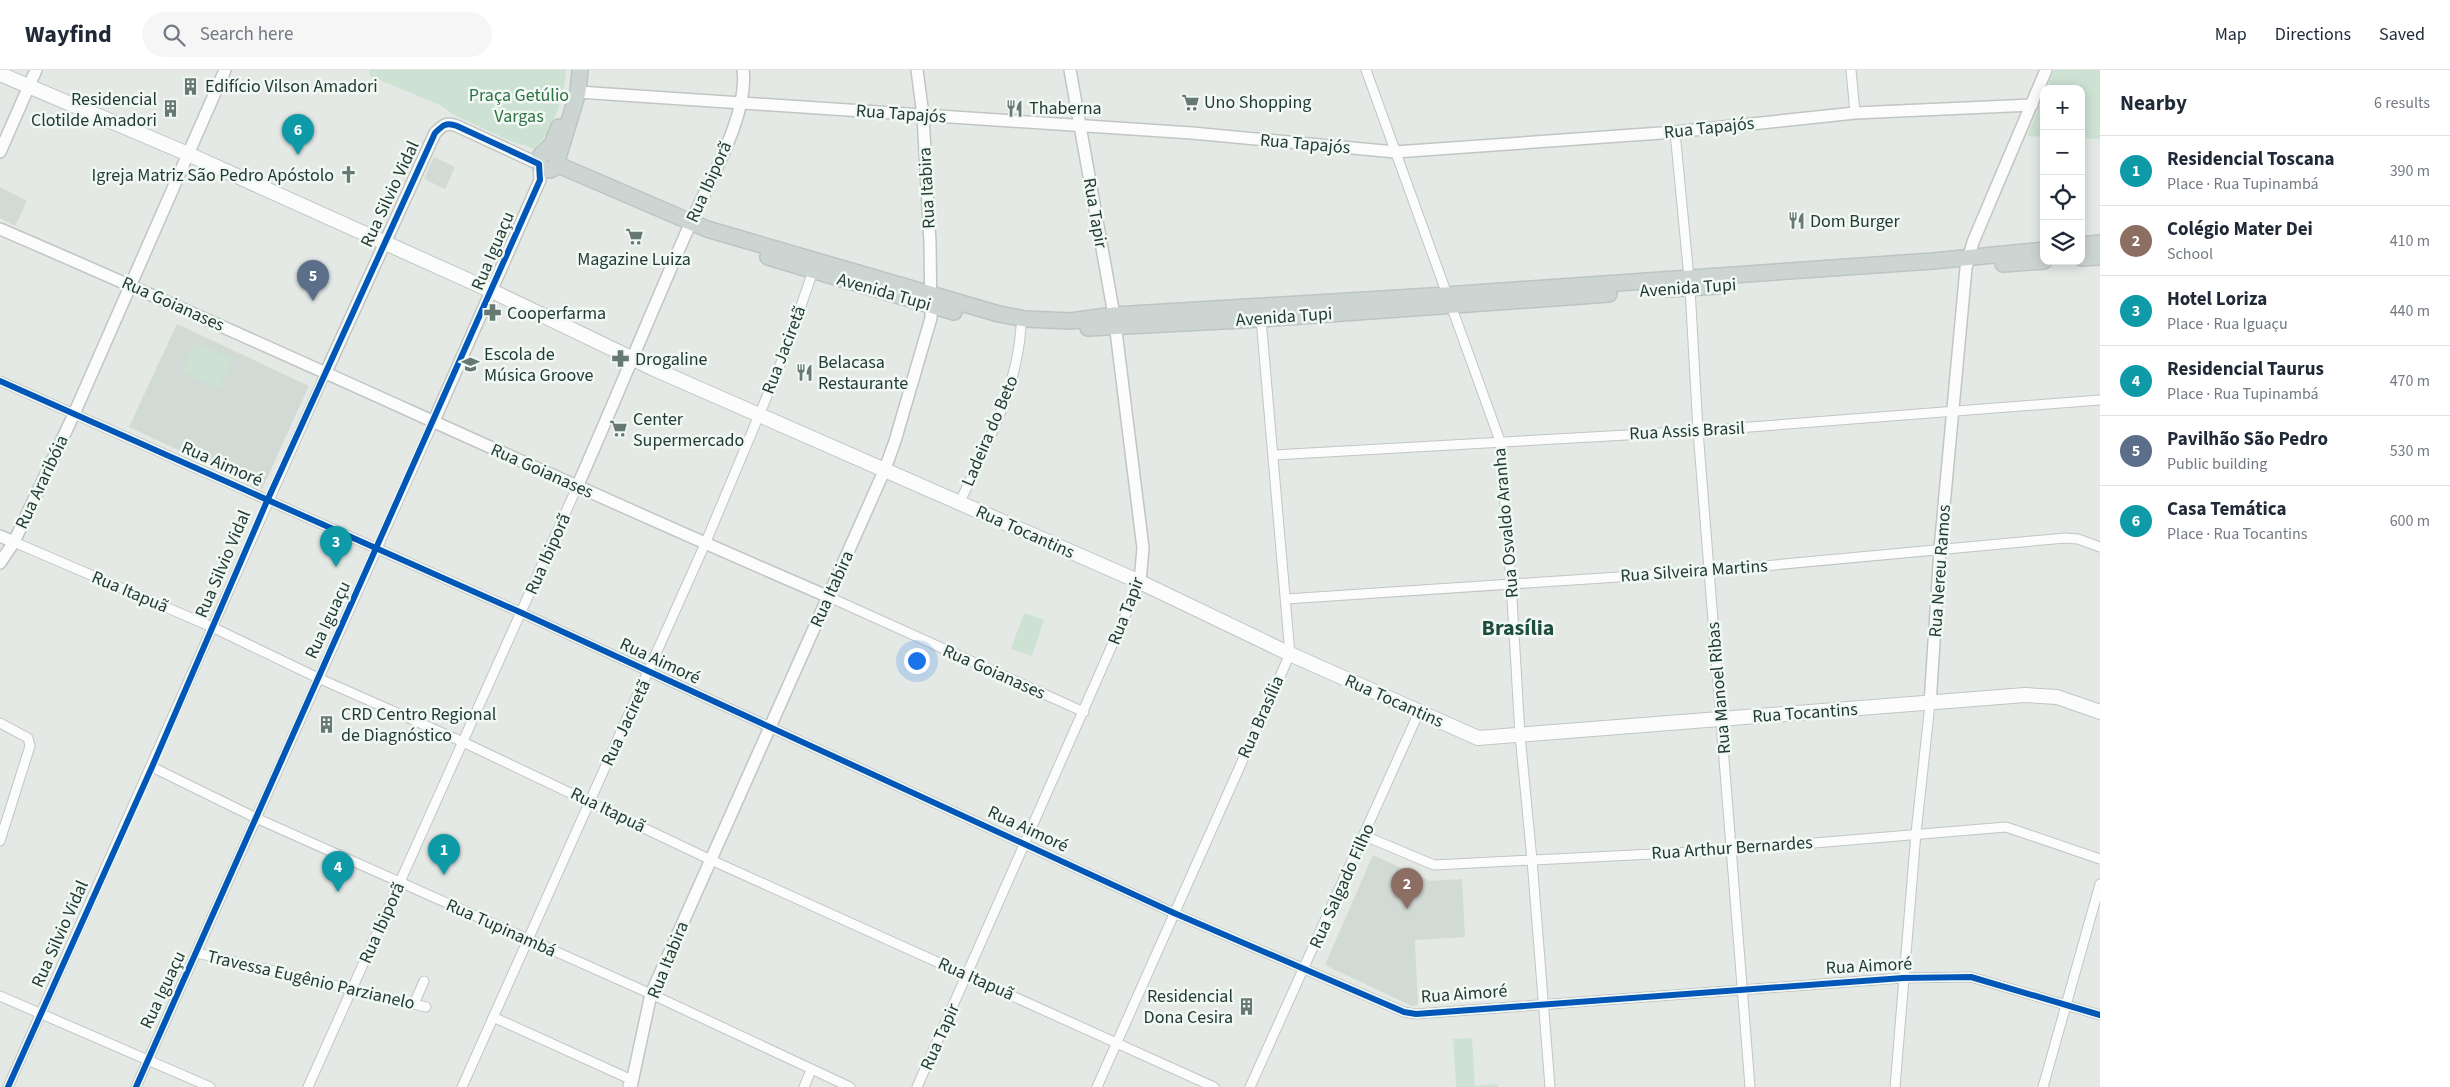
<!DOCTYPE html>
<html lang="en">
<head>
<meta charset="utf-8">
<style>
  :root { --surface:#fff; --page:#f6f6f7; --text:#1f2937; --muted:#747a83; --line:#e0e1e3; --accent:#111827 }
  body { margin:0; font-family:"Source Sans 3",sans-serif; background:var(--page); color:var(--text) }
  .controls { position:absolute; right:15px; top:15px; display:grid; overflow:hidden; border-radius:10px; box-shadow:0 2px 12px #0003 }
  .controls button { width:45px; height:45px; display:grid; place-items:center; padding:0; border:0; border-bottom:1px solid var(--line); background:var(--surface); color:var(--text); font:25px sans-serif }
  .you { position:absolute; left:916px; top:590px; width:18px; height:18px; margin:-12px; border:4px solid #fff; border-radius:50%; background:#1a73e8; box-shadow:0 0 0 8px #1a73e833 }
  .badge { display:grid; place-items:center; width:32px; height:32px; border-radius:50%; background:var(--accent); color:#fff; font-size:16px; font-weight:700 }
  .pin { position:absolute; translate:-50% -41px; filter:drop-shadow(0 1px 2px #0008) }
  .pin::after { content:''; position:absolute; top:26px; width:18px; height:15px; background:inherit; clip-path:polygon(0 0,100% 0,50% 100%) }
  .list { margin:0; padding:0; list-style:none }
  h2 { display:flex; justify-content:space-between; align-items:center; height:65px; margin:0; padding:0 20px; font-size:21px }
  h2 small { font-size:16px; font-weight:400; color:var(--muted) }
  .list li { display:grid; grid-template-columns:32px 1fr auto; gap:15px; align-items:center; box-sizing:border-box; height:70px; padding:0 20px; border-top:1px solid var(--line) }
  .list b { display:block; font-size:19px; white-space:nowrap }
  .list p { margin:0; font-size:16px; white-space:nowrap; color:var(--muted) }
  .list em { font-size:16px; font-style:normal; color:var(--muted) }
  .icon { flex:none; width:28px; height:28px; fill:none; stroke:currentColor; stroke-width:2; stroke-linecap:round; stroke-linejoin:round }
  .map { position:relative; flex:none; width:2100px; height:1017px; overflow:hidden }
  header { display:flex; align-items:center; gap:30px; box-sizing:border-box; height:70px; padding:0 25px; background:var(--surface); border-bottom:1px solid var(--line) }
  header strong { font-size:24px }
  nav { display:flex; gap:28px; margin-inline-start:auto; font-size:18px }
  .search { width:350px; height:45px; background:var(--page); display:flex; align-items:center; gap:12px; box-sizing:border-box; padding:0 18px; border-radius:28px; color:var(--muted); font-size:19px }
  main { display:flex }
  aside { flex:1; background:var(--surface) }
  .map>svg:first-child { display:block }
</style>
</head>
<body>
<header>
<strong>Wayfind</strong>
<div class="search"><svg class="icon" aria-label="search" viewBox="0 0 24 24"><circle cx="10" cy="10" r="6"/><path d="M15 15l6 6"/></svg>Search here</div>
<nav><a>Map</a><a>Directions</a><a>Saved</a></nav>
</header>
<main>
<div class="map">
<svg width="2100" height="1017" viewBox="0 0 2100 1017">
  <rect width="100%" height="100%" fill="#e4e9e6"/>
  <g fill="#d2dad6">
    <path d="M 434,87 L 455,97 L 445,119 L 424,109 Z"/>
    <path d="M 0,117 L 27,131 L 15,156 L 0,148 Z"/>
    <path d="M 177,254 L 309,316 L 262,419 L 129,357 Z"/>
    <path d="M 1373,785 L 1430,811 L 1462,809 L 1465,867 L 1415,870 L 1418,935 L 1412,936 L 1325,895 Z"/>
  </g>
  <g fill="#cde2d2">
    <path d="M 369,0 L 566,0 C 565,25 553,62 534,79 L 508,70 L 452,44 L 442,36 L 370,6 Z"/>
    <path d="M 2054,0 L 2100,0 L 2100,69 L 2081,68 L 2081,19 L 2047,19 Z"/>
    <path d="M 2044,26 L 2044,67 L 2027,66 Z"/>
    <path d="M 195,273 L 231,289 L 219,318 L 182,302 Z"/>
    <path d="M 1024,543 L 1044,550 L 1032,586 L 1011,579 Z"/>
    <path d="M 1472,968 L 1475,1016 L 1497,1014 L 1498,1017 L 1456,1017 L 1453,969 Z"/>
  </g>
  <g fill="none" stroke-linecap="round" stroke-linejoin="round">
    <defs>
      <g id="minor">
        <path d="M 1366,0 L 1500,371 L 1511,512 L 1520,665 L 1532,790 L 1550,1017"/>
        <path d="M 1851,0 L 1855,43"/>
        <path d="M 1675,62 L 1689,208"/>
        <path d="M 1690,218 L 1698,361 L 1750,1017"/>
        <path d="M 0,311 L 522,543 L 1174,843 L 1404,942 L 1416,944 L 1903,908 L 1971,907 L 2100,945"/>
        <path d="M 1274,385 L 1698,361 L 2100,330"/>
        <path d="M 959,434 C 985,377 1017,321 1021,257"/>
        <path d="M 14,472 L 212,557 L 318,608 L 463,672 L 711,790 L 1214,1017"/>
        <path d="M 829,527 L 1084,642"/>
        <path d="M 1286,529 L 1709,501 L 2065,468 L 2078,469 L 2100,477"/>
        <path d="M 0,653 L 28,668 L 30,676 L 0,771"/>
        <path d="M 152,697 L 256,748 L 651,924 L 850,1017"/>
        <path d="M 1365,766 L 1434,795 L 1731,780 L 2006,757 L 2100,789"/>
        <path d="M 197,883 L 426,937"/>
        <path d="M 0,926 L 210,1017"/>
        <path d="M 414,934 L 424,911"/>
        <path d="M 493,947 L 632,1010 L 628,1015"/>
        <path d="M 8,1017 L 326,302"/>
        <path d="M 136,1017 L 433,353"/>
        <path d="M 308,1017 L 577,417"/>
        <path d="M 462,1017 L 705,474 L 783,288 L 813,201"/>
        <path d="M 804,1017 L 811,1000"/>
        <path d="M 917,1017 L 1140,512"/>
        <path d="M 1097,1017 L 1290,584 L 1261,249"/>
        <path d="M 1250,1017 L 1419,642"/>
        <path d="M 1895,1017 L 1916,763 L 1930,634"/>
        <path d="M 2043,1017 L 2100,814"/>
      </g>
      <g id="tertiary">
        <path d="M 1070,0 L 1114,245 L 1143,478 L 1140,512"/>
        <path d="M 578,22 L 1192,63 L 1395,82 L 1675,62 L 1855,43 L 2032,35"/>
        <path d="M 0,82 L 36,0"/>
        <path d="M 0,159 C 278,278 551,408 829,527"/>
        <path d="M 326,302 L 435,63 C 443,55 446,52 457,56 L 539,94 L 540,110 L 433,353"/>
        <path d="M 577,417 C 616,329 652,240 691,152 C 709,111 749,45 743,0"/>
        <path d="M 0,466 L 14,472"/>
        <path d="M 0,493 L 14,472 L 74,344 L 225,0"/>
        <path d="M 1930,634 L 1940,479 L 1966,198 L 1973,172 L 2046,0"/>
        <path d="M 631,1017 L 651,924 L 885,399 L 895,371 L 931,248 L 930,173 L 923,45 L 917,0"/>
      </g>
      <path id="secondary" d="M 0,4 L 188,84 L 492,221 L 652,298 L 1140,512 L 1290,584 L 1478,668 L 2025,625 L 2057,627 L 2100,642"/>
      <g id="primary">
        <path d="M 580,0 L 578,22 L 556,94 L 707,159 L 999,244 L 1025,249 L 1071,251 L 1114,245 L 1431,226 L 1933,191 L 2044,180"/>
        <circle cx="548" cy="91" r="9"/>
        <path d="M 542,84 L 552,74 L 559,57"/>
        <path d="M 2081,175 L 2100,173"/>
        <path d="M 768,187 L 954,242"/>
        <path d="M 2081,188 L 2100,187"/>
        <path d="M 2003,194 L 2044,191"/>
        <path d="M 1669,219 L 1718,216"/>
        <path d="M 1088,258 L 1261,249 L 1609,224"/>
      </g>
    </defs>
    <use href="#minor" stroke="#c1c6c3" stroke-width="11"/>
    <use href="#tertiary" stroke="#c1c6c3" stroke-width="14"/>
    <use href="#secondary" stroke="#bfc7c3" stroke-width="16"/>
    <use href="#primary" stroke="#bdc5c2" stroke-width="18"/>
    <use href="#minor" stroke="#fbfcfb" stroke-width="9"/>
    <use href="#tertiary" stroke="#fbfcfb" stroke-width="11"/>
    <use href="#secondary" stroke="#fbfcfb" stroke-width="14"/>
    <use href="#primary" stroke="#cdd5d2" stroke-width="15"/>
    <defs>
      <g id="cycleway">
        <path d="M 0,311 L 522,543 L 1174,843 L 1404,942 L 1416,944 L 1903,908 L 1971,907 L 2100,945"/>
        <path d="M 8,1017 L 152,697 L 267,431 L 435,63 C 443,55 446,52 457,56 L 539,94 L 540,110 L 136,1017"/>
      </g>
    </defs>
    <use href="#cycleway" stroke="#f2f8f4" stroke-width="9"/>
    <use href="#cycleway" stroke="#0057b8" stroke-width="6"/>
  </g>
  <defs>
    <symbol id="building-bare" viewBox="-9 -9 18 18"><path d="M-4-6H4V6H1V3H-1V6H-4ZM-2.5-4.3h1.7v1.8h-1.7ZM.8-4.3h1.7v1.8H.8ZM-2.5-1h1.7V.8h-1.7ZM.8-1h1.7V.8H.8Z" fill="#667972" stroke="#f2f8f4" stroke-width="2.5" paint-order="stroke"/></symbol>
    <symbol id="supermarket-bare" viewBox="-9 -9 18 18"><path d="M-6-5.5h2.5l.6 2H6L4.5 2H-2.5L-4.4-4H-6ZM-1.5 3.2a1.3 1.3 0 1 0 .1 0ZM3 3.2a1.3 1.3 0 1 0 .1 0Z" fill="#667972" stroke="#f2f8f4" stroke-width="2.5" paint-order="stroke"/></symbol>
    <symbol id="restaurant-bare" viewBox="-9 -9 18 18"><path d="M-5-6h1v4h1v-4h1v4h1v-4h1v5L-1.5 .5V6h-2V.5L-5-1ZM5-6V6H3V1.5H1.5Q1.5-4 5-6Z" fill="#667972" stroke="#f2f8f4" stroke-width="2.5" paint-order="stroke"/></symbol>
    <symbol id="church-bare" viewBox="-9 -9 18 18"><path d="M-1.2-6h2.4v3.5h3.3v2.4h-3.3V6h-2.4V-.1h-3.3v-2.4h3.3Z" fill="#667972" stroke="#f2f8f4" stroke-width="2.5" paint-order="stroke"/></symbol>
    <symbol id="pharmacy-bare" viewBox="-9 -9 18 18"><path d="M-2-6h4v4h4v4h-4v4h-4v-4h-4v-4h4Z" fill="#667972" stroke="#f2f8f4" stroke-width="2.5" paint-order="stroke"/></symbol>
    <symbol id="school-bare" viewBox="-9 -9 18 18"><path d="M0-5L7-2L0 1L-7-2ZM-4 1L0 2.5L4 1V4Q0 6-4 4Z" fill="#667972" stroke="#f2f8f4" stroke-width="2.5" paint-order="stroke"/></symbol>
  </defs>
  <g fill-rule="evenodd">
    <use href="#building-bare" x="178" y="4" width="25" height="25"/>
    <use href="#supermarket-bare" x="1178" y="20" width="25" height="25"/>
    <use href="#restaurant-bare" x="1002" y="26" width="25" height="25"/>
    <use href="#building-bare" x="158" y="26" width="25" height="25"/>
    <use href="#church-bare" x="336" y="92" width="25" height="25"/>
    <use href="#restaurant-bare" x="1784" y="138" width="25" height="25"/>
    <use href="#supermarket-bare" x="622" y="154" width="25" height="25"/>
    <use href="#pharmacy-bare" x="480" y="230" width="25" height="25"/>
    <use href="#pharmacy-bare" x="608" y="276" width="25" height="25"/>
    <use href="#school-bare" x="458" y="282" width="25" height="25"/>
    <use href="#restaurant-bare" x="792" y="290" width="25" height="25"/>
    <use href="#supermarket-bare" x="606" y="346" width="25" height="25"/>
    <use href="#building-bare" x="314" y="642" width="25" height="25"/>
    <use href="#building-bare" x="1234" y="924" width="25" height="25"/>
  </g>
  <g text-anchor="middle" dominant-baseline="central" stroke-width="5" stroke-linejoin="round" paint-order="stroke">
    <g font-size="18" fill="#223c33" stroke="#f2f8f4" text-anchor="start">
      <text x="205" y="16">Edifício Vilson Amadori</text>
      <text x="157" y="29" text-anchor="end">Residencial<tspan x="157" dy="21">Clotilde Amadori</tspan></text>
      <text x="1204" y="32">Uno Shopping</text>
      <text x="1029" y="38">Thaberna</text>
      <text x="334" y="105" text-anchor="end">Igreja Matriz São Pedro Apóstolo</text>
      <text x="1810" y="151">Dom Burger</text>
      <text x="634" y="189" text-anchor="middle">Magazine Luiza</text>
      <text x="507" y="243">Cooperfarma</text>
      <text x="484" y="284">Escola de<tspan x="484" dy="21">Música Groove</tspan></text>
      <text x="635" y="289">Drogaline</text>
      <text x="818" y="292">Belacasa<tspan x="818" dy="21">Restaurante</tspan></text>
      <text x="633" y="349">Center<tspan x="633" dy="21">Supermercado</tspan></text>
      <text x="341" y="644">CRD Centro Regional<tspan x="341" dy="21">de Diagnóstico</tspan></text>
      <text x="1233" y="926" text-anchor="end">Residencial<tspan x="1233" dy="21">Dona Cesira</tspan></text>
    </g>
    <g font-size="18" fill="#2d7242" stroke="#f2f8f4">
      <text x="519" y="25">Praça Getúlio<tspan x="519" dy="21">Vargas</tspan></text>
    </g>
    <g font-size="18" fill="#223c33" stroke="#f2f8f4">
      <text transform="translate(901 44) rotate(4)">Rua Tapajós</text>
      <text transform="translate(1709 58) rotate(-6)">Rua Tapajós</text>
      <text transform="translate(1305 74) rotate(5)">Rua Tapajós</text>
      <text transform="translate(709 112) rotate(-66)">Rua Ibiporã</text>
      <text transform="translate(927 118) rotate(-93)">Rua Itabira</text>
      <text transform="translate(390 124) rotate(-65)">Rua Silvio Vidal</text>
      <text transform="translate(1095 143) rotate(80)">Rua Tapir</text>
      <text transform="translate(493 181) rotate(-67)">Rua Iguaçu</text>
      <text transform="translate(1688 218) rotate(-4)">Avenida Tupi</text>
      <text transform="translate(884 222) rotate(16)">Avenida Tupi</text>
      <text transform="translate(173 234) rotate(24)">Rua Goianases</text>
      <text transform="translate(1284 247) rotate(-4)">Avenida Tupi</text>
      <text transform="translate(784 280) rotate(-69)">Rua Jaciretã</text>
      <text transform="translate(990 361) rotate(-67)">Ladeira do Beto</text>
      <text transform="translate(1687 361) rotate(-3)">Rua Assis Brasil</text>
      <text transform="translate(222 394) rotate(24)">Rua Aimoré</text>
      <text transform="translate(542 401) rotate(24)">Rua Goianases</text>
      <text transform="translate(42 412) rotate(-65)">Rua Araribóia</text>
      <text transform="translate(1506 453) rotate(-95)">Rua Osvaldo Aranha</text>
      <text transform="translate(1025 462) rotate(24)">Rua Tocantins</text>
      <text transform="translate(548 484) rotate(-66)">Rua Ibiporã</text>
      <text transform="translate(223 494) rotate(-67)">Rua Silvio Vidal</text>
      <text transform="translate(1694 501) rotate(-4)">Rua Silveira Martins</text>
      <text transform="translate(1940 501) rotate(-86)">Rua Nereu Ramos</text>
      <text transform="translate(832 519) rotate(-66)">Rua Itabira</text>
      <text transform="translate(130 522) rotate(23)">Rua Itapuã</text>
      <text transform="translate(1126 541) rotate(-69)">Rua Tapir</text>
      <text transform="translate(328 550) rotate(-65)">Rua Iguaçu</text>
      <text transform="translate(660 591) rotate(25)">Rua Aimoré</text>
      <text transform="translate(994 602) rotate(24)">Rua Goianases</text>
      <text transform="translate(1719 618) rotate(-95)">Rua Manoel Ribas</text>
      <text transform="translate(1394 631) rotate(24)">Rua Tocantins</text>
      <text transform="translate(1805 643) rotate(-4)">Rua Tocantins</text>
      <text transform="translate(1261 647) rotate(-66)">Rua Brasília</text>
      <text transform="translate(626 653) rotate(-65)">Rua Jaciretã</text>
      <text transform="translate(608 740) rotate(26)">Rua Itapuã</text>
      <text transform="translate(1028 759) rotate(25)">Rua Aimoré</text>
      <text transform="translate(1732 778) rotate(-4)">Rua Arthur Bernardes</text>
      <text transform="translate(1342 816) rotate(-66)">Rua Salgado Filho</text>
      <text transform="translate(382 853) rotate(-66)">Rua Ibiporã</text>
      <text transform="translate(501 858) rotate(24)">Rua Tupinambá</text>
      <text transform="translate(60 864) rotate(-66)">Rua Silvio Vidal</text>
      <text transform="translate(668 890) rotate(-68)">Rua Itabira</text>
      <text transform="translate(1869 896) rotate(-3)">Rua Aimoré</text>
      <text transform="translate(976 909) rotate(24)">Rua Itapuã</text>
      <text transform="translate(311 910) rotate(13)">Travessa Eugênio Parzianelo</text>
      <text transform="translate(163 920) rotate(-65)">Rua Iguaçu</text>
      <text transform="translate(1464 924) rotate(-4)">Rua Aimoré</text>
      <text transform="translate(940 967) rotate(-66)">Rua Tapir</text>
    </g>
    <g font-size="22" font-weight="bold" fill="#1e4d3e" stroke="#f2f8f4">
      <text x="1518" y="558">Brasília</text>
    </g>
  </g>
</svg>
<div class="controls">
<button>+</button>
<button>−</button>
<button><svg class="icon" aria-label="locate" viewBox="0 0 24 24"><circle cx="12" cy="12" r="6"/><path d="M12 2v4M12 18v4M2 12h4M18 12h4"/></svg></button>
<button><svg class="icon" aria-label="layers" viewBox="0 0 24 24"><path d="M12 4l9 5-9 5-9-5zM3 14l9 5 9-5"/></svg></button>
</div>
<div class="you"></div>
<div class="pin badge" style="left:444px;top:805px;background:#0f9aa8">1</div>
<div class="pin badge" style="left:1407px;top:839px;background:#8d6e63">2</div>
<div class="pin badge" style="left:336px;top:497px;background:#0f9aa8">3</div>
<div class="pin badge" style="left:338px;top:822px;background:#0f9aa8">4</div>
<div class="pin badge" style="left:313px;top:231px;background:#5c6f8a">5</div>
<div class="pin badge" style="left:298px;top:85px;background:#0f9aa8">6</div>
</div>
<aside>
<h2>Nearby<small>6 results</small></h2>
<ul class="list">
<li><span class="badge" style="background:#0f9aa8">1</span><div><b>Residencial Toscana</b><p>Place · Rua Tupinambá</p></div><em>390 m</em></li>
<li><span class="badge" style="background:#8d6e63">2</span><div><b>Colégio Mater Dei</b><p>School</p></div><em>410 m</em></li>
<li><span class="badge" style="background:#0f9aa8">3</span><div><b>Hotel Loriza</b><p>Place · Rua Iguaçu</p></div><em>440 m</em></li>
<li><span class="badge" style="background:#0f9aa8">4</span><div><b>Residencial Taurus</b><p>Place · Rua Tupinambá</p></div><em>470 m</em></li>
<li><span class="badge" style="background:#5c6f8a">5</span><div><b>Pavilhão São Pedro</b><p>Public building</p></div><em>530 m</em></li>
<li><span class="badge" style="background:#0f9aa8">6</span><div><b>Casa Temática</b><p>Place · Rua Tocantins</p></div><em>600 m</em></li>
</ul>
</aside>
</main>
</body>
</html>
